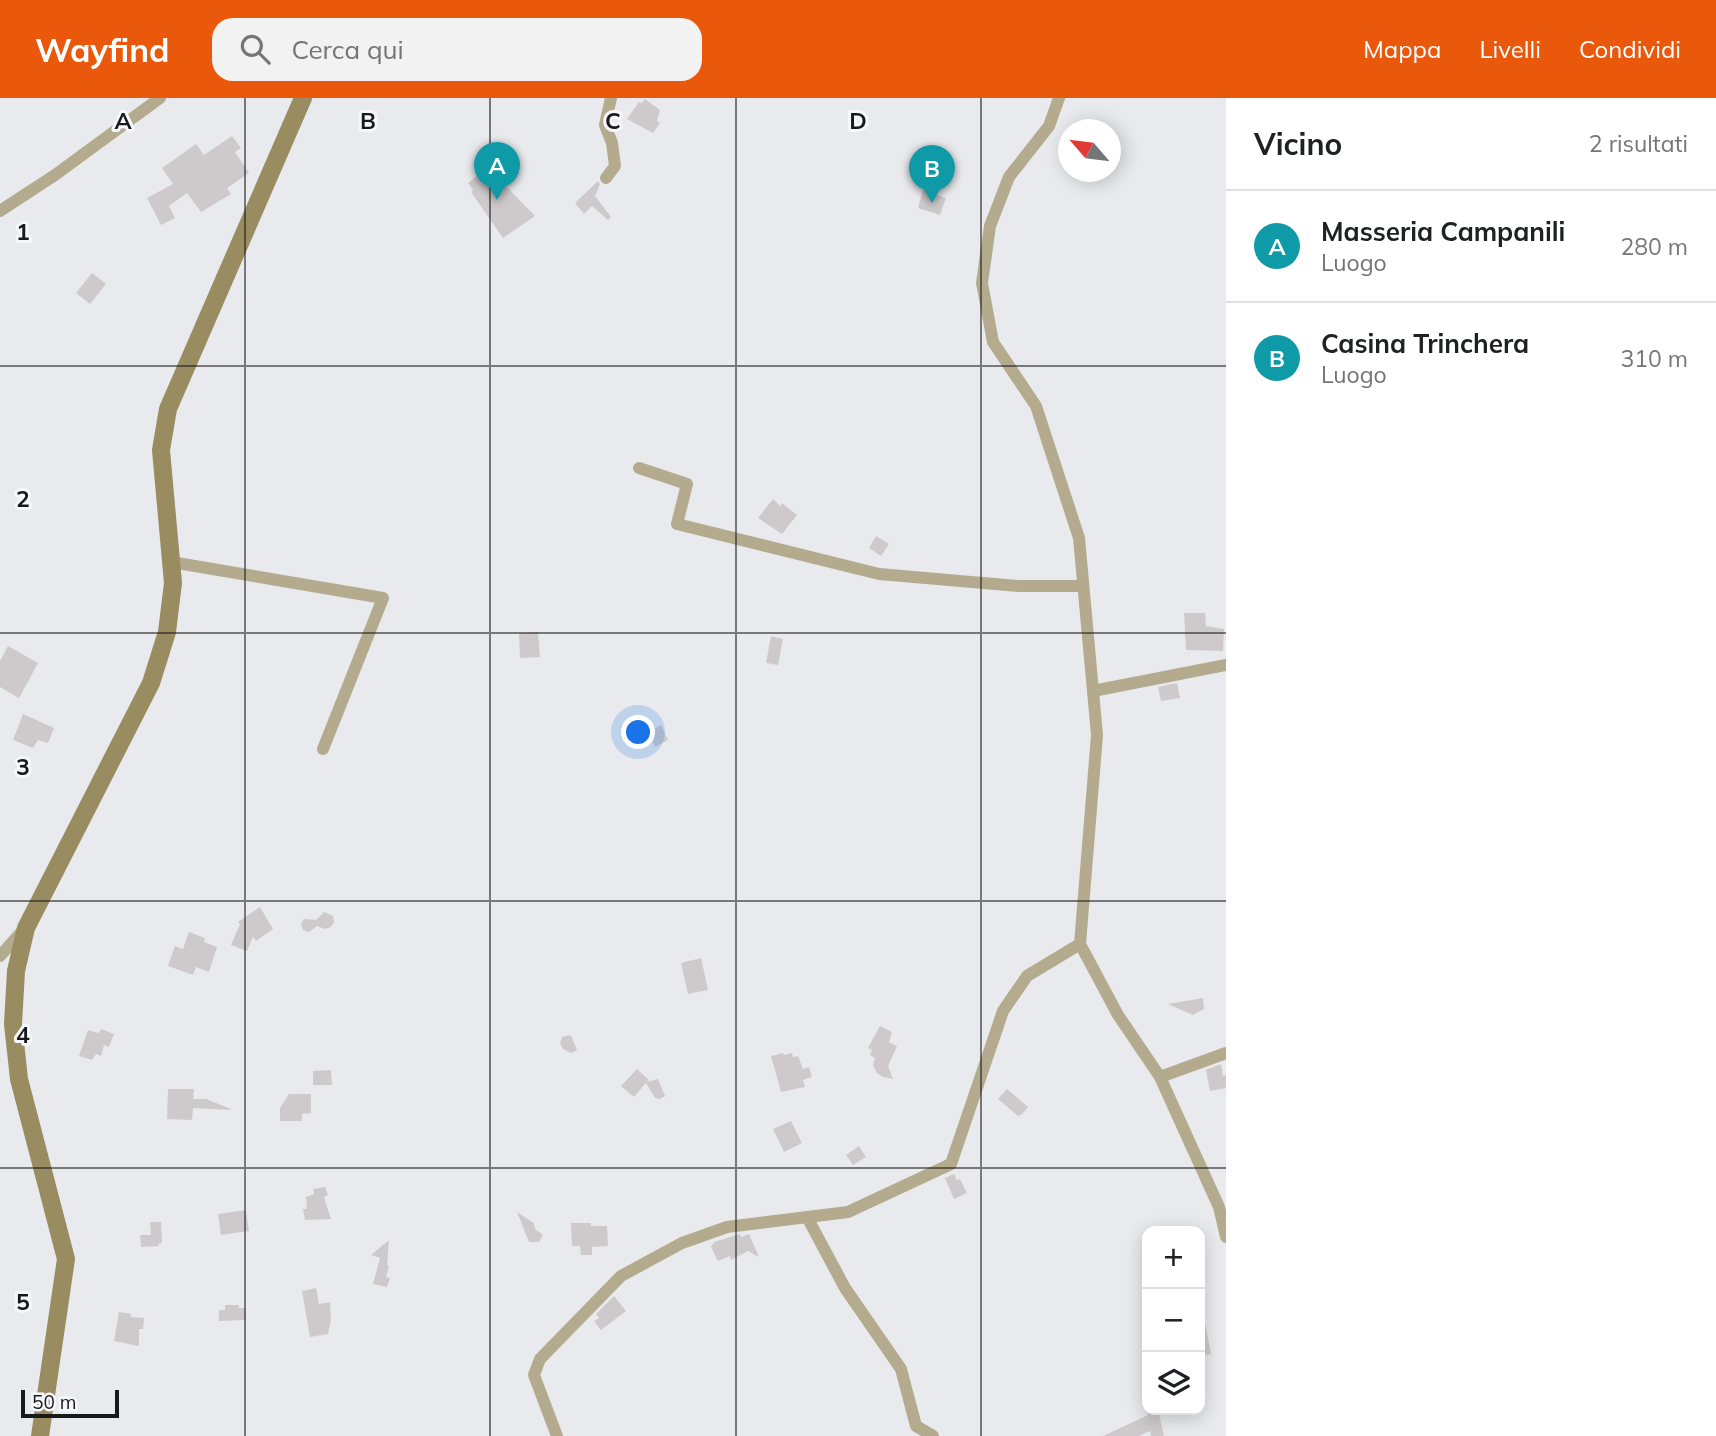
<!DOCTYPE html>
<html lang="it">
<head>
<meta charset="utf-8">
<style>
  :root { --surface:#fff; --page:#f2f2f2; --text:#202124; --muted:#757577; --line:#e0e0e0; --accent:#ea580c }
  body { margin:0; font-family:Mulish,sans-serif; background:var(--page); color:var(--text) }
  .controls { position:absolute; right:21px; bottom:21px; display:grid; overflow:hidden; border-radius:14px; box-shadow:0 4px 18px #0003 }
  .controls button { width:63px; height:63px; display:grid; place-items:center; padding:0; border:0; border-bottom:2px solid var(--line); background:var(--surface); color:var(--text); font:35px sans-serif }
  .compass { position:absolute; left:1058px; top:21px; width:63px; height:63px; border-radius:50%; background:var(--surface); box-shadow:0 4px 18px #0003; rotate:298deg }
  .scale { position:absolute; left:21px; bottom:18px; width:98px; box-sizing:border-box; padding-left:7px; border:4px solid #18191a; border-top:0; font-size:19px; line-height:24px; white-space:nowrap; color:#18191a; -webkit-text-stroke:5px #f6f7fb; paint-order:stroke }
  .you { position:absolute; left:639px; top:635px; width:24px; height:24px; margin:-18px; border:5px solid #fff; border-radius:50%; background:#1a73e8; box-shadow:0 0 0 10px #1a73e833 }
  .badge { display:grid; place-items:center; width:46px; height:46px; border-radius:50%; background:var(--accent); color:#fff; font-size:23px; font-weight:700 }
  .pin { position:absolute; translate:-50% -58px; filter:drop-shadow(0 2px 4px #0008) }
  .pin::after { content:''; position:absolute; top:37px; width:24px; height:21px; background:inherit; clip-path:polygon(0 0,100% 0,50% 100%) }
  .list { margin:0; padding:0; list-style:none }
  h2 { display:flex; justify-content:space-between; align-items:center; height:91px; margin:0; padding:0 28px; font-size:30px }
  h2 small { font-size:23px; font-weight:400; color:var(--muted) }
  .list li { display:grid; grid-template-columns:46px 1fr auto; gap:21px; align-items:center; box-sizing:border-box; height:112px; padding:0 28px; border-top:2px solid var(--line) }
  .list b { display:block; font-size:26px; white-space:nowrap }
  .list p { margin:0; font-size:23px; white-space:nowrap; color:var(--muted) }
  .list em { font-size:23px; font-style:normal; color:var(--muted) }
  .icon { flex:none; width:38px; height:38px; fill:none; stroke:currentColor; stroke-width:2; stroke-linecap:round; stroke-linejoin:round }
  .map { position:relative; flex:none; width:1226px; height:1338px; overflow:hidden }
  header { display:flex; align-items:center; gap:42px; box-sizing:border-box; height:98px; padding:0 35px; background:var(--accent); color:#fff }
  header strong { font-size:33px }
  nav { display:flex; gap:38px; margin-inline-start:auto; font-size:24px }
  .search { width:490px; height:63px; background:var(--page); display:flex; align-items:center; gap:18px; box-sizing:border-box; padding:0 24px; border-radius:21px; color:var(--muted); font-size:26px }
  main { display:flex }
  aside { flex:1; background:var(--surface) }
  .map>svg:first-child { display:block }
</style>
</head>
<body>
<header>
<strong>Wayfind</strong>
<div class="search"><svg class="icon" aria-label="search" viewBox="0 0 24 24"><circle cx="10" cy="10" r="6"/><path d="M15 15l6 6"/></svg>Cerca qui</div>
<nav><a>Mappa</a><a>Livelli</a><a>Condividi</a></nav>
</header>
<main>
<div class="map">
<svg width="1226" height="1338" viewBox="0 0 1226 1338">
  <rect width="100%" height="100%" fill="#e9eaed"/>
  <g fill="#cecacc">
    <path d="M 645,1 L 660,12 L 657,23 L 660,25 L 653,35 L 627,21 L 639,4 L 642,5 Z"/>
    <path d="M 232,38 L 241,50 L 235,54 L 249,75 L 227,90 L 231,96 L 201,114 L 187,95 L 169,108 L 175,120 L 161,127 L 147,100 L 173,86 L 162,70 L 196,46 L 204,57 Z"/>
    <path d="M 510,52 L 517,61 L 511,65 L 517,74 L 502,84 L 535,118 L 503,140 L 471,94 L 473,92 L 468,85 Z"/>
    <path d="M 598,83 L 600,86 L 595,98 L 611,119 L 608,122 L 592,108 L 584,116 L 575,105 Z"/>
    <path d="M 923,92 L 946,100 L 940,117 L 918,110 Z"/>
    <path d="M 92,175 L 106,186 L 90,206 L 76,195 Z"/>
    <path d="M 773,401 L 780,408 L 782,405 L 797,417 L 782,436 L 758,420 Z"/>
    <path d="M 876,438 L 889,446 L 881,458 L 869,450 Z"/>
    <path d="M 1184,515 L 1205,515 L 1206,528 L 1224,531 L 1223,553 L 1186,552 Z"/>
    <path d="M 538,534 L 540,559 L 520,560 L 519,535 Z"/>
    <path d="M 771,538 L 783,541 L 778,567 L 766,565 Z"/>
    <path d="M 8,548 L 38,565 L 19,600 L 0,589 L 0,563 Z"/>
    <path d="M 1177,585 L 1180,600 L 1161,603 L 1158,589 Z"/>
    <path d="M 23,616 L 54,630 L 48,645 L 38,642 L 33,650 L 13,642 Z"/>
    <path d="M 661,627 L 668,642 L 655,649 L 648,634 Z"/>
    <path d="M 260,809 L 273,831 L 256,843 L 253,839 L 247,853 L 231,847 L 240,826 L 238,824 Z"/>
    <path d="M 324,814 L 333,818 L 334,824 L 331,829 L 325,831 L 317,828 L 309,834 L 303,832 L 301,826 L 304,821 L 316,822 Z"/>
    <path d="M 189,834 L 205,840 L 204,844 L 217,849 L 209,874 L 196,869 L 193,877 L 168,868 L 175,848 L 183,851 Z"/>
    <path d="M 701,860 L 708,892 L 688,896 L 681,865 Z"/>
    <path d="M 1203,900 L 1204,911 L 1193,917 L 1168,906 Z"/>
    <path d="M 880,928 L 892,934 L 889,944 L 897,948 L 888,968 L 893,981 L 883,979 L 877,975 L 873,967 L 875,960 L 870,957 L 872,952 L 868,950 Z"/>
    <path d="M 101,931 L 114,936 L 109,949 L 104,947 L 101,958 L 96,956 L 92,962 L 79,958 L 88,932 L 99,935 Z"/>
    <path d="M 571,937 L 577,952 L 571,955 L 563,951 L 560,945 L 562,939 Z"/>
    <path d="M 783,955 L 784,957 L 792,955 L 793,959 L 798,958 L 803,971 L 809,969 L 812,979 L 803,982 L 805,989 L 781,994 L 771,958 Z"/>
    <path d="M 1221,966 L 1223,978 L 1226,977 L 1226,990 L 1210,993 L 1206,972 Z"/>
    <path d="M 637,971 L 649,982 L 647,984 L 658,981 L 665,998 L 660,1001 L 655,1000 L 646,985 L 634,999 L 621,988 Z"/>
    <path d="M 331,972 L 332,987 L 313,987 L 313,973 Z"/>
    <path d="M 168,991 L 194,991 L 193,1001 L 206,1001 L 231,1011 L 231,1012 L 193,1010 L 192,1022 L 167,1021 Z"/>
    <path d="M 1007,991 L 1028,1009 L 1022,1016 L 1018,1018 L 998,1001 Z"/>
    <path d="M 289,996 L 311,996 L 311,1015 L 302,1016 L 302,1023 L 280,1023 L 280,1010 Z"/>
    <path d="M 791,1023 L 802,1045 L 784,1054 L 773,1031 Z"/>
    <path d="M 859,1048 L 866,1059 L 853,1067 L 846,1057 Z"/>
    <path d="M 954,1076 L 957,1082 L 960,1081 L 967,1095 L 954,1101 L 945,1080 Z"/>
    <path d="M 325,1089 L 328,1097 L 324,1099 L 331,1121 L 305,1122 L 303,1111 L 307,1111 L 306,1099 L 314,1096 L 313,1091 Z"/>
    <path d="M 246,1112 L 249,1133 L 221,1137 L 218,1116 Z"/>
    <path d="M 517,1114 L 534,1125 L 535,1131 L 543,1137 L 539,1144 L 529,1144 Z"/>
    <path d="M 150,1124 L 161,1124 L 162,1145 L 158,1146 L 159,1148 L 141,1149 L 140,1137 L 151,1137 Z"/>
    <path d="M 571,1125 L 591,1125 L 591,1128 L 607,1128 L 608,1148 L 592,1149 L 592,1157 L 581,1157 L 580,1148 L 572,1148 Z"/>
    <path d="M 740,1136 L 741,1139 L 749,1136 L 759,1159 L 748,1153 L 731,1162 L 730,1158 L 718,1163 L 711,1149 L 714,1144 Z"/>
    <path d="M 389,1142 L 387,1168 L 389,1168 L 386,1179 L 390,1180 L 387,1189 L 373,1186 L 380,1160 L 371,1157 Z"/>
    <path d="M 316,1190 L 319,1206 L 330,1204 L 331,1221 L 328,1236 L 310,1239 L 302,1193 Z"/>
    <path d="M 614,1198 L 626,1213 L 601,1232 L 594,1223 L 599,1220 L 596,1216 Z"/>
    <path d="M 225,1207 L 239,1207 L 239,1210 L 245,1210 L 246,1222 L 219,1223 L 219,1212 L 225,1212 Z"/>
    <path d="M 119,1214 L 131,1216 L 131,1219 L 144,1220 L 143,1231 L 139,1231 L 139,1248 L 114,1243 Z"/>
    <path d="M 1200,1225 L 1205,1225 L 1211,1256 L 1200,1258 Z"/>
    <path d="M 1147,1312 L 1158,1312 L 1164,1338 L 1151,1338 L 1150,1333 L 1139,1338 L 1103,1338 L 1148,1317 Z"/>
  </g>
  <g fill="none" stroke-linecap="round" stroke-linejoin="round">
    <g stroke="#b4ab8e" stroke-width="12">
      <path d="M 606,80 L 615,68 L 612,45 L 605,27 L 611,0"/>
      <path d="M 0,113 L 55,77 L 160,0"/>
      <path d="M 639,370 L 687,386 L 677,426 L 879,476 L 1019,488 L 1083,488"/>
      <path d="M 171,464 L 383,500 L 323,651"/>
      <path d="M 1093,593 L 1226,567"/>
      <path d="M 1080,846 L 1118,917 L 1160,979 L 1219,1109 L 1226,1139"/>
      <path d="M 0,858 L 25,830"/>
      <path d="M 1160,979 L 1226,955"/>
      <path d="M 807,1119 L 845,1190 L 901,1271 L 916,1328 L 933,1338"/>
      <path d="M 557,1338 L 534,1277 L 540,1261 L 621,1178 L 682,1145 L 727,1129 L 848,1114 L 951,1066 L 1003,913 L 1027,878 L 1080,846 L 1097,637 L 1079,440 L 1036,308 L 993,244 L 982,185 L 990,128 L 1009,79 L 1049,28 L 1059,0"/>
    </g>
    <path stroke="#998c61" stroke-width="18" d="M 40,1338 L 66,1161 L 19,981 L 13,926 L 16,873 L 26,830 L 151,585 L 167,534 L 173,485 L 161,352 L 168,311 L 303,0"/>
  </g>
  <path fill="none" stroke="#18191a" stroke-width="2" stroke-opacity="0.55" d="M 245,0 L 245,1338M 490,0 L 490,1338M 736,0 L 736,1338M 981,0 L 981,1338M 0,268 L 1226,268M 0,535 L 1226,535M 0,803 L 1226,803M 0,1070 L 1226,1070"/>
  <g font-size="23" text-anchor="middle" font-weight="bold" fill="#18191a" stroke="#f6f7fb" stroke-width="6" stroke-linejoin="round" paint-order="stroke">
    <text x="123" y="31">A</text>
    <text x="368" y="31">B</text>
    <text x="613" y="31">C</text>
    <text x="858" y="31">D</text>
    <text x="23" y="142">1</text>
    <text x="23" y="409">2</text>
    <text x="23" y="677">3</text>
    <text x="23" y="945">4</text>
    <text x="23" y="1212">5</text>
  </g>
</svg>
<div class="controls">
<button>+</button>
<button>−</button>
<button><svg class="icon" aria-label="layers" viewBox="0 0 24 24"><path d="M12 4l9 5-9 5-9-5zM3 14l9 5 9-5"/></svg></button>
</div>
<svg class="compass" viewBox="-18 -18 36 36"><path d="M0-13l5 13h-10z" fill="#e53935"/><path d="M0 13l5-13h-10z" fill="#757577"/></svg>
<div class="scale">50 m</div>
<div class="you"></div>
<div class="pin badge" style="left:497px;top:102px;background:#0f9aa8">A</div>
<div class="pin badge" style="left:932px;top:105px;background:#0f9aa8">B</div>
</div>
<aside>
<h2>Vicino<small>2 risultati</small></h2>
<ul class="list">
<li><span class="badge" style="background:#0f9aa8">A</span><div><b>Masseria Campanili</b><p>Luogo</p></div><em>280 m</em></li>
<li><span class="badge" style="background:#0f9aa8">B</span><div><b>Casina Trinchera</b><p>Luogo</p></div><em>310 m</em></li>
</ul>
</aside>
</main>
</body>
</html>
